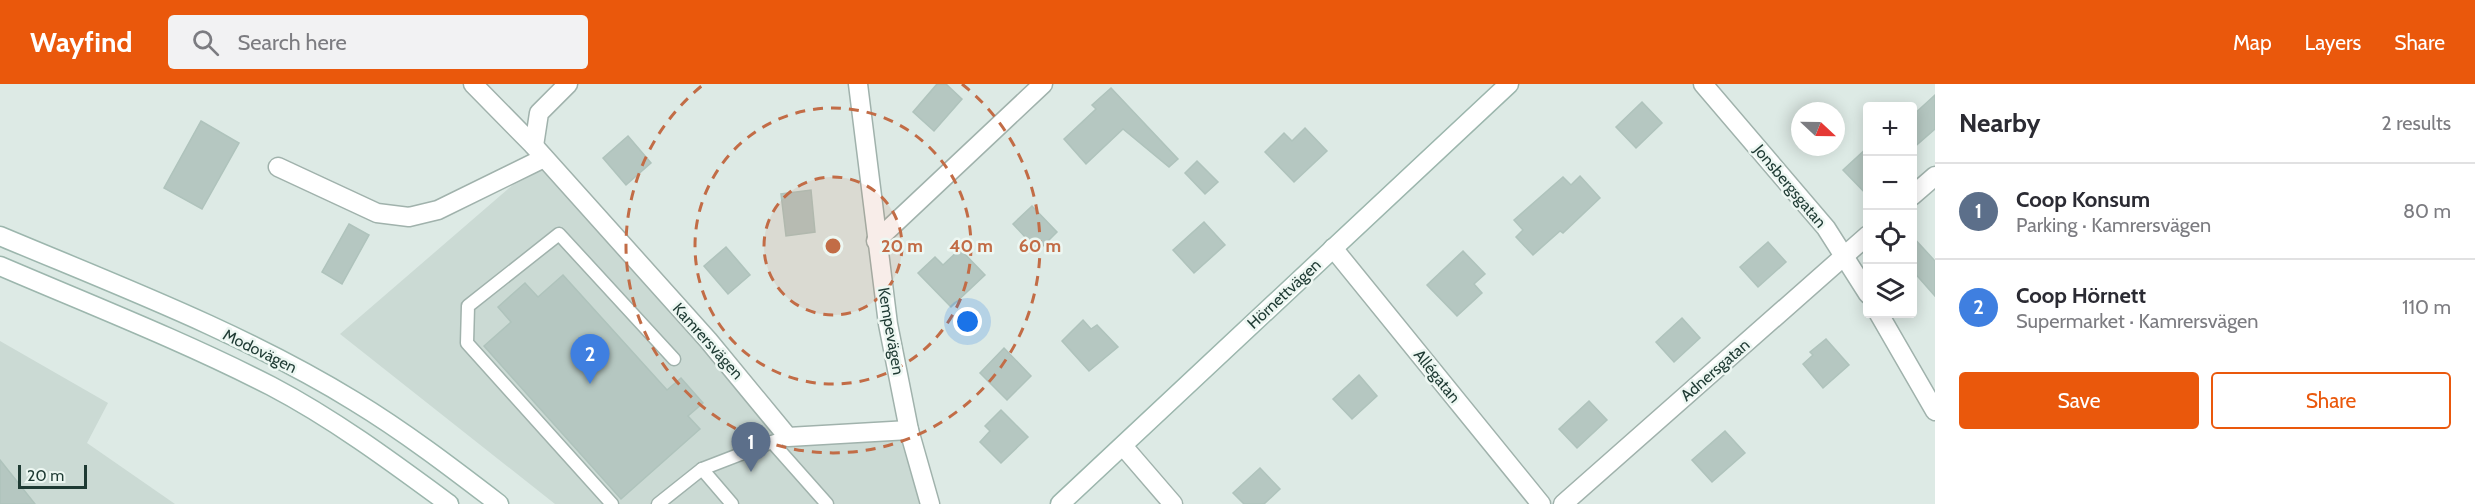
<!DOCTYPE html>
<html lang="en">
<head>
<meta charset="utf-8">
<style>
  :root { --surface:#fff; --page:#f2f2f3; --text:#2b2b33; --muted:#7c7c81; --line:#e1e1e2; --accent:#ea580c }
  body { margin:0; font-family:Cabin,sans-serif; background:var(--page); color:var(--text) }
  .controls { position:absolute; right:18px; top:18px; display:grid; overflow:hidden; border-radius:6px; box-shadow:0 3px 15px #0003 }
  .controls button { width:54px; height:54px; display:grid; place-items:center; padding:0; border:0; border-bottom:2px solid var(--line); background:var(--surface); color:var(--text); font:30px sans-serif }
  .compass { position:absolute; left:1791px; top:18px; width:54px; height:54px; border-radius:50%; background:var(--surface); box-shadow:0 3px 15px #0003; rotate:112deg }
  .scale { position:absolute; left:18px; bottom:15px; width:69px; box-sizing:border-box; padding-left:6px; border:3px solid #1e3a33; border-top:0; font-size:16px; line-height:21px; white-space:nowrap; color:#1e3a33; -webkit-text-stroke:4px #edf7f2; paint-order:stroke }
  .you { position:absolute; left:968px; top:238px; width:21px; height:21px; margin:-15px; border:4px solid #fff; border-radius:50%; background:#1a73e8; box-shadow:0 0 0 9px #1a73e833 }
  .badge { display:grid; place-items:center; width:39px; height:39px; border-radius:50%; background:var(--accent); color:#fff; font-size:20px; font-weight:700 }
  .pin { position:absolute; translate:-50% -50px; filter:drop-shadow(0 2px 3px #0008) }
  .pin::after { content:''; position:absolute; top:32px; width:21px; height:18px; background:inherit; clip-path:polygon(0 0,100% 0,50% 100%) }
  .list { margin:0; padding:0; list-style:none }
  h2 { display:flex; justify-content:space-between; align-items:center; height:78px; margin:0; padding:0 24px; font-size:26px }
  h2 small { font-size:20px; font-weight:400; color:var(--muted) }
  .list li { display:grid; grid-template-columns:39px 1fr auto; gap:18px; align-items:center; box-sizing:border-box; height:96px; padding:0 24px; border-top:2px solid var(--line) }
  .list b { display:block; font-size:22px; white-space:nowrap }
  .list p { margin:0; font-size:20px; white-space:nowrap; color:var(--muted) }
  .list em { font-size:20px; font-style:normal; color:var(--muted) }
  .actions { display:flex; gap:12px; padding:18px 24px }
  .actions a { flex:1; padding:14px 0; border:2px solid var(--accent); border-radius:6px; text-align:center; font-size:21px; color:var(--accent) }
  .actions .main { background:var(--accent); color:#fff }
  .icon { flex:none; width:33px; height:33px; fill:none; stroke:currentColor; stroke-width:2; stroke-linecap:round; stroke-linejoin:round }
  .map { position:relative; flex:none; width:1935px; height:420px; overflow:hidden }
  header { display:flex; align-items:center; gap:36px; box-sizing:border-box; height:84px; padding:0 30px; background:var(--accent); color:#fff }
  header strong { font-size:28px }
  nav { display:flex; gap:33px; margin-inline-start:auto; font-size:21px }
  .search { width:420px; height:54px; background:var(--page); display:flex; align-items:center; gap:15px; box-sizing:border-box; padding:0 21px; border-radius:6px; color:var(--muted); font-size:22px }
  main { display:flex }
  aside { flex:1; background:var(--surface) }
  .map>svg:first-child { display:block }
</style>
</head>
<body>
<header>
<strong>Wayfind</strong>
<div class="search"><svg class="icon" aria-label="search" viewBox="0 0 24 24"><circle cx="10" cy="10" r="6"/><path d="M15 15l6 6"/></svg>Search here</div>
<nav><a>Map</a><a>Layers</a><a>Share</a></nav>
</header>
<main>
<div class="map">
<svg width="1935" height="420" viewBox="0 0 1935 420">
  <rect width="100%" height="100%" fill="#ddeae5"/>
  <g fill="#cbdad4">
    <path d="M 544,74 L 788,353 L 909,346 L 932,420 L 555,420 L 340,250 Z"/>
    <path d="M 0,257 L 108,319 L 87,359 L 175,420 L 0,420 Z"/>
  </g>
  <g fill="#b5c7c1" stroke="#afc3bc" stroke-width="1.5">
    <path d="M 937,0 L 946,0 L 962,15 L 934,47 L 913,28 Z"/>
    <path d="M 1111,4 L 1178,75 L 1169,83 L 1123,45 L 1086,80 L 1064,55 L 1096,25 L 1092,21 Z"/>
    <path d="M 1935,11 L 1935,45 L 1912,65 L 1912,32 Z"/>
    <path d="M 1642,18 L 1662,39 L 1636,64 L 1616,43 Z"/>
    <path d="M 201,37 L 239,59 L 202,125 L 164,104 Z"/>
    <path d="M 1305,44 L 1327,67 L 1294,98 L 1265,68 L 1284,49 L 1292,57 Z"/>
    <path d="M 628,52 L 651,79 L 626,101 L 603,74 Z"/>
    <path d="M 1868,63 L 1868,112 L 1843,86 Z"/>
    <path d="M 1197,77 L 1218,98 L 1205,110 L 1185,89 Z"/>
    <path d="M 1580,92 L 1600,114 L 1563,149 L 1560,147 L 1533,171 L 1516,153 L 1523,146 L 1514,136 L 1563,93 L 1571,101 Z"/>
    <path d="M 811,106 L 815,148 L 786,152 L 781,110 Z"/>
    <path d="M 1032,122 L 1057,148 L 1038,167 L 1013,140 Z"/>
    <path d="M 1204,138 L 1225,161 L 1194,189 L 1173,166 Z"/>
    <path d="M 349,140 L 369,151 L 342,200 L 322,188 Z"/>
    <path d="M 1912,152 L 1935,177 L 1935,212 L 1912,186 Z"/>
    <path d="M 1768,158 L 1786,178 L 1758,203 L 1740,183 Z"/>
    <path d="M 726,163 L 750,191 L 728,210 L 704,182 Z"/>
    <path d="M 960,165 L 985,191 L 951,223 L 918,189 L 935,173 L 943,181 Z"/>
    <path d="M 1463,167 L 1485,190 L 1474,200 L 1482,209 L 1457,232 L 1427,201 Z"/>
    <path d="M 563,191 L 667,306 L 681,294 L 703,319 L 688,332 L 700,345 L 621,415 L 484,262 L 511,238 L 498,223 L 525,199 L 538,213 Z"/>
    <path d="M 1682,234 L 1700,254 L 1674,278 L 1656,258 Z"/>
    <path d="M 1083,236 L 1091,245 L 1097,241 L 1118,263 L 1089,287 L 1062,257 Z"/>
    <path d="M 1826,255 L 1849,281 L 1823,304 L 1803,280 L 1813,271 L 1810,268 Z"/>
    <path d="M 1004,264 L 1031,292 L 1007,316 L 980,289 Z"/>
    <path d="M 1359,291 L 1377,312 L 1352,335 L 1333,315 Z"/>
    <path d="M 1589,317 L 1607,336 L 1577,364 L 1559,345 Z"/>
    <path d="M 1001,326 L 1028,353 L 1001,379 L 980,358 L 990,347 L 985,342 Z"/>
    <path d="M 1725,347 L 1745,369 L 1712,398 L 1692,376 Z"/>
    <path d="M 0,376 L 35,420 L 0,420 Z"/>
    <path d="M 1260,384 L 1280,405 L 1264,420 L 1244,420 L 1233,409 Z"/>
  </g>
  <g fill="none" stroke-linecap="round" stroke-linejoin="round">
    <defs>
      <g id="lane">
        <path d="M 778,356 L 772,358 L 827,420"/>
        <path d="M 702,385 L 732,420"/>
        <path d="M 612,420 L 467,259 L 468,222 L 559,150 L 674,275"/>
        <path d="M 658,420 L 702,385 L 772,358"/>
      </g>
      <g id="street">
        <path d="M 473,0 L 534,62 L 708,256 L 788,353 L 909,346"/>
        <path d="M 858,0 L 888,240 L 909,346 L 930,420"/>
        <path d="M 1703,0 L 1826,144 L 1868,210"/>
        <path d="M 534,62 L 539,29 L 568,0"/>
        <path d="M 278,83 L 377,129 L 409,133 L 438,126 L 544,74"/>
        <path d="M 1912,112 L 1935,92"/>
        <path d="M 876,157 L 1043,0"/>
        <path d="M 1333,164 L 1541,420"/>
        <path d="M 1879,230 L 1935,327"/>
        <path d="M 1123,362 L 1173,420"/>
        <path d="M 1563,420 L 1868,151"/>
      </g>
      <g id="secondary">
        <path d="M 0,152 C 119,202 243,249 354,317 C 405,348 452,384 499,420"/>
        <path d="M 0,182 C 91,221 183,257 271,302 C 334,335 392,378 449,420"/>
        <path d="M 1060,420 L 1509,0"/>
      </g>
    </defs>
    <use href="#lane" stroke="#a0b2ac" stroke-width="15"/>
    <use href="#street" stroke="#a0b2ac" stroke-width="21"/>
    <use href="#secondary" stroke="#9cb6ad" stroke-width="21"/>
    <use href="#lane" stroke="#fff" stroke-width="12"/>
    <use href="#street" stroke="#fff" stroke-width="18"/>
    <use href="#secondary" stroke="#fff" stroke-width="18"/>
  </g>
  <circle cx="833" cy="162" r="69" fill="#c26c46" fill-opacity=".12"/>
  <g fill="none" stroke="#c26c46" stroke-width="3" stroke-dasharray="10 8">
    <circle cx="833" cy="162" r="69"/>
    <circle cx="833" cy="162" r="138"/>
    <path d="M962 0A207 207 0 1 1 704 0"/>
  </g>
  <g text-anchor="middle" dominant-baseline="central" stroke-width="5" stroke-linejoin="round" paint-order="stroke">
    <g font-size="16" fill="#1e3a33" stroke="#edf7f2">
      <text transform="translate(1790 102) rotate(50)">Jonsbergsgatan</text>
      <text transform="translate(1284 210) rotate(-43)">Hörnettvägen</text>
      <text transform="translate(891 247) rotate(80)">Kempevägen</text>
      <text transform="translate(708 257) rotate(48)">Kamrersvägen</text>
      <text transform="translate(260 267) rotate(26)">Modovägen</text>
      <text transform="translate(1715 286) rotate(-41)">Adnersgatan</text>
      <text transform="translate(1437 292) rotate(51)">Allégatan</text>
    </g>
  </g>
  <circle cx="833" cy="162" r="9" fill="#c26c46" stroke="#edf7f2" stroke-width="3"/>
  <g font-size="18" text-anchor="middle" font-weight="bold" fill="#c26c46" stroke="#edf7f2" stroke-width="5" stroke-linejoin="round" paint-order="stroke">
    <text x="902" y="168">20 m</text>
    <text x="971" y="168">40 m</text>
    <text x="1040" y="168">60 m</text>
  </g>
</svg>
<div class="controls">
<button>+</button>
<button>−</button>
<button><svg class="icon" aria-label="locate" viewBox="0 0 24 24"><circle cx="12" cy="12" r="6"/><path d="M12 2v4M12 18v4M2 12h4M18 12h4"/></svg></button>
<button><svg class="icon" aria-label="layers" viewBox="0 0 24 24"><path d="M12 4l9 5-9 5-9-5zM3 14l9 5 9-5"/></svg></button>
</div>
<svg class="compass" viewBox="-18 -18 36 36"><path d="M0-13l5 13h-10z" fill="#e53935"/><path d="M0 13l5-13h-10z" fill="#7c7c81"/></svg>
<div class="scale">20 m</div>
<div class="you"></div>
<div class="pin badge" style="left:751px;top:388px;background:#5c6f8a">1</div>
<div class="pin badge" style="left:590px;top:300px;background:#3f7fe0">2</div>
</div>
<aside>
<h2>Nearby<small>2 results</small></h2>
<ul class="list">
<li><span class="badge" style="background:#5c6f8a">1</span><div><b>Coop Konsum</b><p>Parking · Kamrersvägen</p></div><em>80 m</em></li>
<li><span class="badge" style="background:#3f7fe0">2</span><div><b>Coop Hörnett</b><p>Supermarket · Kamrersvägen</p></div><em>110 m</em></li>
</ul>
<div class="actions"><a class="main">Save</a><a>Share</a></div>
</aside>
</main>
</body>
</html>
